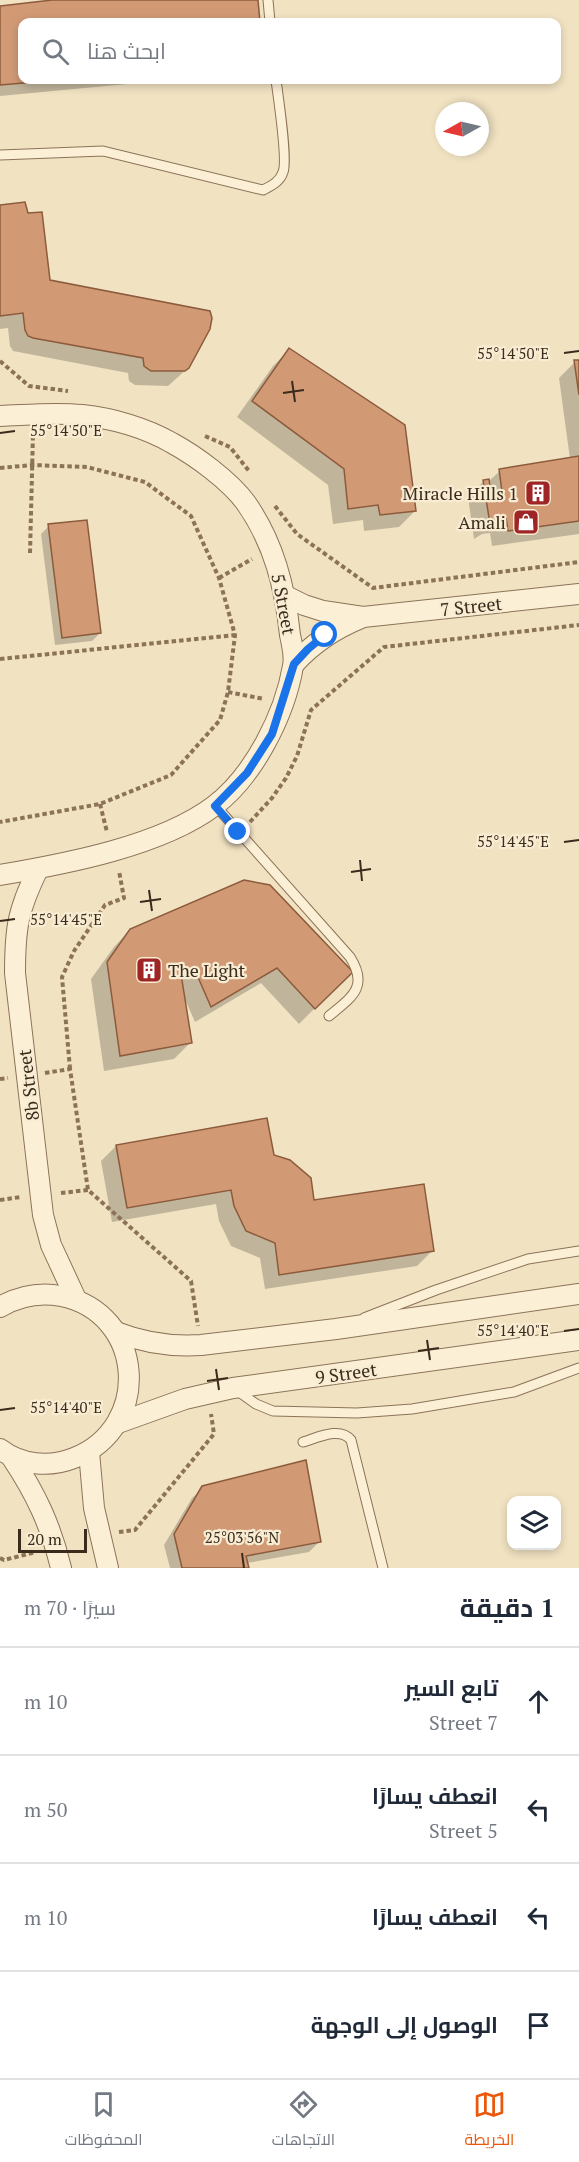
<!DOCTYPE html>
<html lang="ar">
<head>
<meta charset="utf-8">
<style>
  :root { --surface:#fff; --page:#f2f2f3; --text:#1f2937; --muted:#747a83; --line:#e0e1e3; --accent:#ea580c }
  body { margin:0; font-family:"PT Serif",Cairo,serif; background:var(--page); color:var(--text); direction:rtl }
  .controls { position:absolute; right:18px; bottom:18px; display:grid; overflow:hidden; border-radius:12px; box-shadow:0 3px 9px #0003 }
  .controls button { width:54px; height:54px; display:grid; place-items:center; padding:0; border:0; border-bottom:2px solid var(--line); background:var(--surface); color:var(--text); font:30px sans-serif }
  .compass { position:absolute; left:435px; top:102px; width:54px; height:54px; border-radius:50%; background:var(--surface); box-shadow:0 3px 9px #0003; rotate:262deg }
  .scale { position:absolute; left:18px; bottom:15px; width:69px; box-sizing:border-box; padding-left:6px; border:3px solid #3b2b1d; border-top:0; font-size:16px; line-height:21px; white-space:nowrap; color:#3b2b1d; -webkit-text-stroke:4px #f8ecd2; paint-order:stroke }
  .stop { position:absolute; width:18px; height:18px; margin:-14px; border:4px solid #1a73e8; border-radius:50%; background:#fff }
  .stop.end { background:#1a73e8; border-color:#fff; box-shadow:0 2px 6px #0008 }
  .list { margin:0; padding:0; list-style:none }
  h2 { display:flex; justify-content:space-between; align-items:center; height:78px; margin:0; padding:0 24px; font-size:26px }
  h2 small { font-size:20px; font-weight:400; color:var(--muted) }
  .list li { display:grid; grid-template-columns:39px 1fr auto; gap:18px; align-items:center; box-sizing:border-box; height:108px; padding:0 24px; border-top:2px solid var(--line) }
  .list b { display:block; font-size:22px; white-space:nowrap }
  .list p { margin:0; font-size:20px; white-space:nowrap; color:var(--muted) }
  .list em { font-size:20px; font-style:normal; color:var(--muted) }
  .icon { flex:none; width:33px; height:33px; fill:none; stroke:currentColor; stroke-width:2; stroke-linecap:round; stroke-linejoin:round }
  .map { position:relative; flex:none; width:579px; height:1568px; overflow:hidden; direction:ltr }
  .search { position:absolute; background:var(--surface); box-shadow:0 3px 9px #0003; left:18px; right:18px; top:18px; height:66px; display:flex; align-items:center; gap:15px; box-sizing:border-box; padding:0 21px; border-radius:12px; color:var(--muted); font-size:22px }
  .sheet { height:510px; background:var(--surface) }
  nav { display:flex; justify-content:space-around; align-items:center; box-sizing:border-box; height:84px; border-top:2px solid var(--line); background:var(--surface); font-size:16px; color:var(--muted) }
  nav a { display:grid; justify-items:center; gap:3px }
  nav .on { color:var(--accent) }
  .map>svg:first-child { display:block }
</style>
</head>
<body>
<div class="map">
<svg width="579" height="1568" viewBox="0 0 579 1568">
  <rect width="100%" height="100%" fill="#f1e2c2"/>
  <g fill="#0003">
    <path d="M 65,0 L 256,0 L 259,22 L 22,22 L 22,80 L 170,80 L 0,96 L 0,7 Z"/>
    <path d="M 0,206 L 49,282 L 188,368 L 168,386 L 135,385 L 129,381 L 128,373 L 13,351 L 10,346 L 8,328 L 0,329 Z"/>
    <path d="M 289,350 L 415,511 L 399,527 L 364,531 L 363,520 L 333,524 L 328,485 L 237,417 L 273,366 Z"/>
    <path d="M 579,361 L 579,534 L 492,546 L 490,533 L 482,534 L 474,539 L 468,497 L 484,481 L 488,482 L 500,471 L 570,459 L 559,378 L 575,362 Z"/>
    <path d="M 49,526 L 100,633 L 92,641 L 55,645 L 41,534 Z"/>
    <path d="M 130,930 L 351,972 L 299,1024 L 261,983 L 195,1022 L 184,997 L 190,1043 L 174,1059 L 104,1071 L 91,979 L 114,947 Z"/>
    <path d="M 116,1146 L 272,1156 L 313,1202 L 432,1251 L 417,1266 L 265,1289 L 260,1258 L 231,1246 L 219,1221 L 216,1204 L 112,1222 L 101,1161 Z"/>
    <path d="M 203,1488 L 319,1542 L 309,1552 L 247,1563 L 248,1568 L 170,1568 L 164,1545 L 192,1498 Z"/>
  </g>
  <g fill="#d19a75" stroke="#8c5b3c" stroke-width="1.5">
    <path d="M 52,0 L 258,0 L 260,22 L 22,22 L 22,80 L 59,80 L 0,85 L 0,6 Z"/>
    <path d="M 25,202 L 28,213 L 42,212 L 50,280 L 210,311 L 212,318 L 210,329 L 189,368 L 185,371 L 151,371 L 144,366 L 143,358 L 33,338 L 28,336 L 25,330 L 23,313 L 0,316 L 0,205 Z"/>
    <path d="M 289,348 L 405,425 L 416,511 L 380,515 L 378,505 L 348,509 L 344,469 L 252,401 Z"/>
    <path d="M 574,360 L 579,360 L 579,395 Z"/>
    <path d="M 579,456 L 579,521 L 508,531 L 506,518 L 494,519 L 495,524 L 490,524 L 483,480 L 489,479 L 491,494 L 502,492 L 499,469 Z"/>
    <path d="M 87,520 L 101,633 L 62,638 L 48,524 Z"/>
    <path d="M 244,880 L 270,885 L 353,972 L 315,1009 L 277,968 L 211,1007 L 194,968 L 181,974 L 192,1043 L 120,1056 L 107,962 L 130,929 Z"/>
    <path d="M 267,1118 L 274,1155 L 290,1160 L 311,1178 L 314,1200 L 424,1184 L 434,1251 L 279,1275 L 275,1243 L 246,1231 L 234,1206 L 231,1190 L 127,1208 L 116,1145 Z"/>
    <path d="M 306,1460 L 321,1542 L 246,1556 L 249,1568 L 182,1568 L 174,1534 L 202,1486 Z"/>
  </g>
  <g fill="none" stroke-linecap="round" stroke-linejoin="round">
    <defs>
      <g id="lane">
        <path d="M 268,0 L 270,22"/>
        <path d="M 0,155 L 103,151 L 263,190 C 271,186 280,182 283,172 C 288,160 278,96 276,80"/>
        <path d="M 215,805 L 350,957 C 369,987 352,997 329,1016"/>
        <path d="M 364,1318 L 436,1290 L 528,1259 L 579,1251"/>
        <path d="M 235,1389 L 256,1404 L 273,1411 L 357,1413 L 412,1409 L 514,1392 L 579,1368"/>
        <path d="M 303,1442 C 317,1438 340,1426 351,1440 L 383,1568"/>
      </g>
      <g id="street">
        <path d="M 0,416 C 27,415 55,412 82,415 C 112,418 146,428 172,443 C 196,456 230,481 246,503 C 274,543 285,587 290,635 C 292,644 295,657 293,666 C 285,714 254,776 214,806 C 161,846 65,864 0,875"/>
        <path d="M 286,596 L 304,605 L 323,611 L 363,617 L 579,594"/>
        <path d="M 294,664 C 313,643 334,629 361,618"/>
        <path d="M 38,869 C 18,910 15,927 15,973 L 43,1215 L 51,1245 L 76,1299"/>
        <path d="M 0,1307 C 19,1296 39,1292 61,1296 C 145,1313 153,1427 74,1458 C 49,1468 21,1465 0,1449"/>
        <path d="M 116,1332 C 144,1343 171,1347 201,1345 L 336,1329 L 579,1294"/>
        <path d="M 118,1423 L 185,1399 L 233,1388 L 579,1340"/>
        <path d="M 89,1452 L 94,1508 L 108,1568"/>
        <path d="M 12,1458 C 36,1494 51,1526 61,1568"/>
      </g>
    </defs>
    <use href="#lane" stroke="#8c7358" stroke-width="11"/>
    <use href="#street" stroke="#8c7358" stroke-width="22"/>
    <g stroke="#8c7358" stroke-width="4" stroke-dasharray="4.5 3" stroke-linecap="butt">
      <path d="M 0,361 L 29,386 L 68,391"/>
      <path d="M 205,436 L 230,447 L 249,471"/>
      <path d="M 0,468 L 32,465 L 87,467 L 145,482 L 191,516 L 219,578 L 235,635 L 228,692 L 220,720 L 171,775 L 100,804 L 0,822"/>
      <path d="M 275,506 L 297,534 L 373,588 L 579,562"/>
      <path d="M 30,553 L 33,434"/>
      <path d="M 219,578 L 252,559"/>
      <path d="M 0,659 L 235,635"/>
      <path d="M 228,692 L 264,699"/>
      <path d="M 100,804 L 107,832"/>
      <path d="M 250,822 L 272,798 L 286,778 L 297,756 L 311,710 L 384,647 L 579,625"/>
      <path d="M 70,1069 L 62,977 L 74,951 L 105,905 L 124,898 L 119,871"/>
      <path d="M 45,1073 L 70,1069 L 88,1190 L 191,1281 L 198,1326"/>
      <path d="M 0,1079 L 8,1078"/>
      <path d="M 61,1193 L 88,1190"/>
      <path d="M 0,1200 L 21,1197"/>
      <path d="M 119,1532 L 135,1530 L 214,1434 L 211,1414"/>
      <path d="M 0,1558 L 4,1560 L 36,1552"/>
    </g>
    <use href="#lane" stroke="#fbefd6" stroke-width="9"/>
    <use href="#street" stroke="#fbefd6" stroke-width="20"/>
  </g>
  <g fill="none" stroke-linecap="round" stroke-linejoin="round">
    <path stroke="#1a73e8" stroke-width="8" d="M 238,832 L 215,806 L 247,773 L 272,734 L 294,664 L 308,649 L 325,635"/>
  </g>
  <path fill="none" stroke="#3b2b1d" stroke-width="2" d="M 564,353 L 579,351M 292,381 L 295,402M 283,393 L 304,390M 0,433 L 15,431M 564,842 L 579,840M 360,860 L 362,881M 351,872 L 371,869M 149,890 L 152,911M 140,902 L 161,899M 0,921 L 15,919M 564,1331 L 579,1329M 427,1340 L 430,1360M 418,1351 L 439,1348M 216,1369 L 219,1390M 207,1381 L 228,1378M 0,1410 L 15,1408M 242,1553 L 244,1568"/>
  <defs>
    <symbol id="building-square" viewBox="-11 -11 22 22"><rect x="-9" y="-9" width="18" height="18" rx="4" fill="#9f2426" stroke="#f8ecd2"/><path d="M-4-6H4V6H1V3H-1V6H-4ZM-2.5-4.3h1.7v1.8h-1.7ZM.8-4.3h1.7v1.8H.8ZM-2.5-1h1.7V.8h-1.7ZM.8-1h1.7V.8H.8Z" fill="#fff"/></symbol>
    <symbol id="shop-square" viewBox="-11 -11 22 22"><rect x="-9" y="-9" width="18" height="18" rx="4" fill="#9f2426" stroke="#f8ecd2"/><path d="M-5-2.5h2.3a2.7 3.5 0 0 1 5.4 0H5L5.5 6h-11ZM-1.5-2.5h3a1.5 2.3 0 0 0-3 0Z" fill="#fff"/></symbol>
  </defs>
  <g fill-rule="evenodd">
    <use href="#building-square" x="523" y="478" width="30" height="30"/>
    <use href="#shop-square" x="511" y="507" width="30" height="30"/>
    <use href="#building-square" x="134" y="955" width="30" height="30"/>
  </g>
  <g text-anchor="middle" dominant-baseline="central" stroke-width="4.5" stroke-linejoin="round" paint-order="stroke">
    <g font-size="18" fill="#3b2b1d" stroke="#f8ecd2" text-anchor="end">
      <text x="518" y="493">Miracle Hills 1</text>
      <text x="506" y="522">Amali</text>
      <text x="168" y="970" text-anchor="start">The Light</text>
    </g>
    <g font-size="18" fill="#3b2b1d" stroke="#f8ecd2">
      <text transform="translate(284 604) rotate(79)">5 Street</text>
      <text transform="translate(471 606) rotate(-6)">7 Street</text>
      <text transform="translate(28 1085) rotate(-97)">8b Street</text>
      <text transform="translate(346 1373) rotate(-8)">9 Street</text>
    </g>
  </g>
  <g font-size="15" text-anchor="middle" fill="#3b2b1d" stroke="#f8ecd2" stroke-width="4.5" stroke-linejoin="round" paint-order="stroke">
    <text x="513" y="359">55°14'50"E</text>
    <text x="66" y="436">55°14'50"E</text>
    <text x="513" y="847">55°14'45"E</text>
    <text x="66" y="925">55°14'45"E</text>
    <text x="513" y="1336">55°14'40"E</text>
    <text x="66" y="1413">55°14'40"E</text>
    <text x="242" y="1543">25°03'56"N</text>
  </g>
</svg>
<div class="controls">
<button><svg class="icon" aria-label="layers" viewBox="0 0 24 24"><path d="M12 4l9 5-9 5-9-5zM3 14l9 5 9-5"/></svg></button>
</div>
<svg class="compass" viewBox="-18 -18 36 36"><path d="M0-13l5 13h-10z" fill="#e53935"/><path d="M0 13l5-13h-10z" fill="#747a83"/></svg>
<div class="scale">20 m</div>
<div class="stop" style="left:325px;top:635px"></div>
<div class="stop end" style="left:238px;top:832px"></div>
<div class="search"><svg class="icon" aria-label="search" viewBox="0 0 24 24"><circle cx="10" cy="10" r="6"/><path d="M15 15l6 6"/></svg>ابحث هنا</div>
</div>
<section class="sheet">
<h2>1 دقيقة<small>سيرًا · 70 m</small></h2>
<ul class="list">
<li><svg class="icon" aria-label="ahead" viewBox="0 0 24 24"><path d="M12 20V5M6 11l6-6 6 6"/></svg><div><b>تابع السير</b><p>7 Street</p></div><em>10 m</em></li>
<li><svg class="icon" aria-label="left" viewBox="0 0 24 24"><path d="M17 20v-9H6M10 6l-5 5 5 5"/></svg><div><b>انعطف يسارًا</b><p>5 Street</p></div><em>50 m</em></li>
<li><svg class="icon" aria-label="left" viewBox="0 0 24 24"><path d="M17 20v-9H6M10 6l-5 5 5 5"/></svg><div><b>انعطف يسارًا</b></div><em>10 m</em></li>
<li><svg class="icon" aria-label="arrive" viewBox="0 0 24 24"><path d="M6 21V4h12l-3 4 3 4H6"/></svg><div><b>الوصول إلى الوجهة</b></div></li>
</ul>
</section>
<nav>
<a class="on"><svg class="icon" aria-label="map" viewBox="0 0 24 24"><path d="M3 6l6-2 6 2 6-2v14l-6 2-6-2-6 2zM9 4v14M15 6v14"/></svg>الخريطة</a>
<a><svg class="icon" aria-label="directions" viewBox="0 0 24 24"><path d="M12 3l9 9-9 9-9-9zM9 14v-3h6M13 9l2 2-2 2"/></svg>الاتجاهات</a>
<a><svg class="icon" aria-label="saved" viewBox="0 0 24 24"><path d="M7 4h10v16l-5-4-5 4z"/></svg>المحفوظات</a>
</nav>
</body>
</html>
